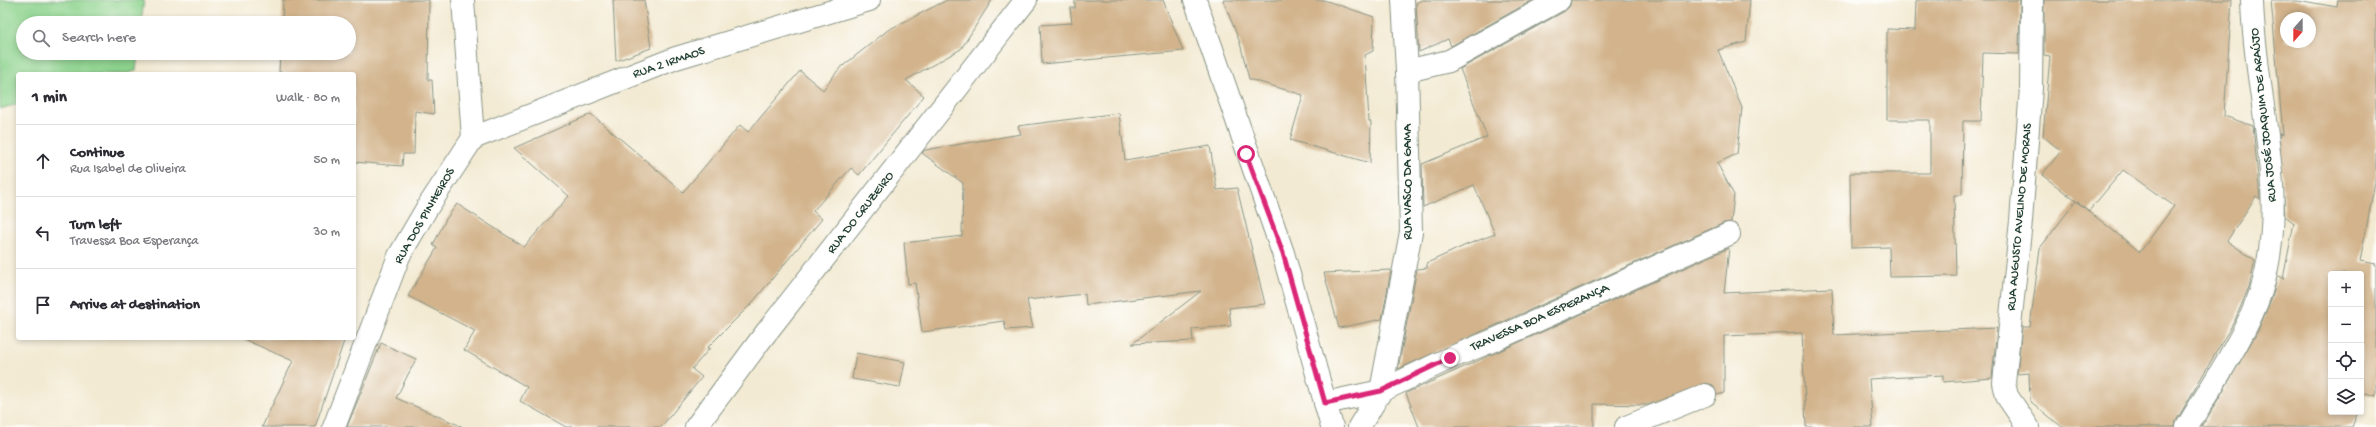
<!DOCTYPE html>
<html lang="en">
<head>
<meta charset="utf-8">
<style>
  :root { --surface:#fff; --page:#f7f7f7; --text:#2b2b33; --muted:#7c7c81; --line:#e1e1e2 }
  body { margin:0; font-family:"Gochi Hand",sans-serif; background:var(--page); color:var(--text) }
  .controls { position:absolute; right:12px; bottom:12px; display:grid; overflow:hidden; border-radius:4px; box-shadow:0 2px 6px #0003 }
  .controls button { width:36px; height:36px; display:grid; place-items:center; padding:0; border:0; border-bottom:1px solid var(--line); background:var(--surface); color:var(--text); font:20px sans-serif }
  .compass { position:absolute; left:2280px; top:12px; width:36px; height:36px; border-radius:50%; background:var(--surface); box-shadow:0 2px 6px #0003; rotate:201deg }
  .stop { position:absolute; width:12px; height:12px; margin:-9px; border:3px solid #db2777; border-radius:50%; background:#fff }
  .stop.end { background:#db2777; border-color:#fff; box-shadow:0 1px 4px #0008 }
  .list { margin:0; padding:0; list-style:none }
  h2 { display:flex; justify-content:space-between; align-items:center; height:52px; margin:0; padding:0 16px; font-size:17px }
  h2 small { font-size:13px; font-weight:400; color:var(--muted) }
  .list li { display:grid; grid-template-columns:26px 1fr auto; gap:12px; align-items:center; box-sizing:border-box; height:72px; padding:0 16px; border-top:1px solid var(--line) }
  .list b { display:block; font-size:15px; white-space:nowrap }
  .list p { margin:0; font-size:13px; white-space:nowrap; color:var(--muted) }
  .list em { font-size:13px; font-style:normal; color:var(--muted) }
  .icon { flex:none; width:22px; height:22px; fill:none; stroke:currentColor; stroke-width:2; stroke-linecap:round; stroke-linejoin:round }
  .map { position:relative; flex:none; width:2376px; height:427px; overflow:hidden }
  .search { position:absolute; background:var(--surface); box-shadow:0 2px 6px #0003; left:16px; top:16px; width:340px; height:44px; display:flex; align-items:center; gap:10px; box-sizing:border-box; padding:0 14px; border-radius:22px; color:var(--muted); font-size:15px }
  .panel { position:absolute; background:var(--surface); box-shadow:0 2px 6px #0003; left:16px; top:72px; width:340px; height:268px; border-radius:4px }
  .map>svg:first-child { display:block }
</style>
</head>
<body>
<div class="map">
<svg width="2376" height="427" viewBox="0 0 2376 427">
  <rect width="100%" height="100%" fill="#fdfcf7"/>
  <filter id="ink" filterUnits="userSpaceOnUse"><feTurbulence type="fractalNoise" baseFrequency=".025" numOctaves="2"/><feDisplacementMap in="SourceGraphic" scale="8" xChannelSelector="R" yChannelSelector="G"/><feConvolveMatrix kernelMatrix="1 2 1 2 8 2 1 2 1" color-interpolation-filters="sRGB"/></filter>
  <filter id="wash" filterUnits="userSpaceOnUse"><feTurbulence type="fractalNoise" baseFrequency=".012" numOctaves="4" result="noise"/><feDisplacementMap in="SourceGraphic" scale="16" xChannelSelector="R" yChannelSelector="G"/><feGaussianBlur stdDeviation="0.9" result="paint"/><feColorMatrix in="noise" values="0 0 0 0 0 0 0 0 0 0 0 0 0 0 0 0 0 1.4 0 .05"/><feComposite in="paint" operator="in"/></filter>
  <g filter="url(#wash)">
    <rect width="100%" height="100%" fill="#f3ead3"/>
    <path fill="#8dd38e" stroke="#568861" d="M 0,0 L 144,0 L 141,23 L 23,23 L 23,53 L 138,53 L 136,71 L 124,74 L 18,74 L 18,104 L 0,109 Z"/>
    <g id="blocks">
      <g fill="#d2b38b" fill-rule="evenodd">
        <path d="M 283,0 L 429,0 L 428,80 L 432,80 L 434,114 L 415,111 L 414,154 L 403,154 L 402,166 L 354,162 L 354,74 L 279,72 L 280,53 L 349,53 L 349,23 L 282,23 Z"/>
        <path d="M 613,0 L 644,0 L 651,48 L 616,61 Z"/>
        <path d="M 947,0 L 992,0 L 961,49 L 906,80 L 924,96 L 859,175 L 851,168 L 813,211 L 822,219 L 752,303 L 707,348 L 710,348 L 692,369 L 702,377 L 661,427 L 566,427 L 520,401 L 527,387 L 464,350 L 475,331 L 408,296 L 437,248 L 433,245 L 446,219 L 457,204 L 524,247 L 569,196 L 514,148 L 591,114 L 683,192 L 740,125 L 748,132 L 800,71 L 823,90 L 839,69 L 888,30 Z"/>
        <path d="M 1075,0 L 1163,0 L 1183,51 L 1042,64 L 1040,25 L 1072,23 L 1070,8 L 1075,8 Z"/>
        <path d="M 1223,0 L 1324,0 L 1374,17 L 1373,51 L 1365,55 L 1369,121 L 1371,122 L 1370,163 L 1290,140 L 1303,95 L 1249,79 L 1240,43 Z"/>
        <path d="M 1422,0 L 1533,0 L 1451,46 L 1448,39 L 1419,52 L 1416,3 Z"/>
        <path d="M 1571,0 L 1750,0 L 1746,42 L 1718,50 L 1742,108 L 1737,154 L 1717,163 L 1734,195 L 1731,222 L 1724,223 L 1398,369 L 1417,269 L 1427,268 L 1427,263 L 1466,245 L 1495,234 L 1474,185 L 1423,207 L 1422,164 L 1487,137 L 1460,69 L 1565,11 L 1570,6 Z"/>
        <path d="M 1916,0 L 2020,0 L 2019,54 L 1983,53 L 1981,121 L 1963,121 L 1962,195 L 1954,195 L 1956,276 L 1890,277 L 1889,247 L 1851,248 L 1850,173 L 1930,173 L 1930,120 L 1887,120 L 1887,29 L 1915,30 Z"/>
        <path d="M 2044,0 L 2232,0 L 2224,116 L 2253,126 L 2260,199 L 2256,196 L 2227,241 L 2255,260 L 2249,287 L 2235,320 L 2176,421 L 2175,427 L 2062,427 L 2030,401 L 2029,373 L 2017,374 L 2022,327 L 2030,327 L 2040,248 L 2076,201 L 2042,175 L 2061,151 L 2043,136 L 2050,56 L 2044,55 ZM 2123,170 L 2174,206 L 2140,252 L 2076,201 L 2089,211 Z"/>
        <path d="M 2271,0 L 2297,0 L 2337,7 L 2338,0 L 2376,0 L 2376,177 L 2360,261 L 2376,264 L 2376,396 L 2365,393 L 2361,404 L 2361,274 L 2331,274 L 2331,412 L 2358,412 L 2352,427 L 2202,427 L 2258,331 L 2273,295 L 2277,275 L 2283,279 L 2294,223 L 2285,216 L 2279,134 L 2283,135 ZM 2286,18 L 2310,18 L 2310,42 L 2286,42 Z"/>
        <path d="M 1119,113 L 1125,160 L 1210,146 L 1217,190 L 1237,188 L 1265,304 L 1229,308 L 1231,326 L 1192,329 L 1193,341 L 1132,344 L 1201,291 L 1086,305 L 1085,294 L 1027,300 L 1033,328 L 1006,330 L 1004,321 L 922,332 L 915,283 L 908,284 L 904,243 L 962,236 L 963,183 L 922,153 L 925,150 L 1021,134 L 1018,126 Z"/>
        <path d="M 1729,248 L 1724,293 L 1832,288 L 1834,335 L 1997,328 L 1992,378 L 1943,382 L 1943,375 L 1869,379 L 1873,427 L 1806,427 L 1802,333 L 1724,336 L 1724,393 L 1717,395 L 1713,385 L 1706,383 L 1648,405 L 1594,404 L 1594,427 L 1419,427 L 1406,393 Z"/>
        <path d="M 1391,270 L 1382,319 L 1339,328 L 1324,273 Z"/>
        <path d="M 241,338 L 345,338 L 315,427 L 262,427 L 293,361 Z"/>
        <path d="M 381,343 L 416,359 L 396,398 L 463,427 L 347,427 Z"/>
        <path d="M 856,353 L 905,362 L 900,387 L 852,379 Z"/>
      </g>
    </g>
  </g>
  <g filter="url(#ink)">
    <use href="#blocks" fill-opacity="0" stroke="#899484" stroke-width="1"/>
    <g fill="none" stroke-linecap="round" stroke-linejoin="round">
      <defs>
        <g id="street">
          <path d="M 1195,0 L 1283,253 L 1332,427"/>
          <path d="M 1407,71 L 1449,61 L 1559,0"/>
          <path d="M 473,138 L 676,58 L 869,0"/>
          <path d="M 1325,403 L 1381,391 L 1450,358 L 1494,340 L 1729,234"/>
          <path d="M 334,427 L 399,256 L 427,208 L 473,138 L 463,0"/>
          <path d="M 696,427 L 762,338 L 1026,0"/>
          <path d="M 1359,427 L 1381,391 L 1411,232 L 1407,71 L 1403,0"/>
          <path d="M 1626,427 L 1705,395"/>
          <path d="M 2028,427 L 2007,396 L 2004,383 L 2021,221 L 2031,88 L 2032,0"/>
          <path d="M 2187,427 C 2211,386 2246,336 2261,291 C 2291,196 2254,97 2252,0"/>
        </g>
      </defs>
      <use href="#street" stroke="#899484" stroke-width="24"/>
      <use href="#street" stroke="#fff" stroke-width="22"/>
    </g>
  </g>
  <g fill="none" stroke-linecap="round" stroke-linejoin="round" filter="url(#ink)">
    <path stroke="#db2777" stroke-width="5" d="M 1246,154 L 1283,253 L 1325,403 L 1381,391 L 1450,358"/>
  </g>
  <g text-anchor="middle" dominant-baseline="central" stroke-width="3" stroke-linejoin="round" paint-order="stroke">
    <g font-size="13" fill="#1f3d34" stroke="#fdfcf7">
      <text transform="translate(669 63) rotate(-19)">RUA 2 IRMAOS</text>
      <text transform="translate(2264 115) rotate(-96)">RUA JOSÉ JOAQUIM DE ARAÚJO</text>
      <text transform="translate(1408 182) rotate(-90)">RUA VASCO DA GAMA</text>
      <text transform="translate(861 213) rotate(-52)">RUA DO CRUZEIRO</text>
      <text transform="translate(425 216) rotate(-60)">RUA DOS PINHEIROS</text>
      <text transform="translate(2020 217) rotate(-85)">RUA AUGUSTO AVELINO DE MORAIS</text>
      <text transform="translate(1540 318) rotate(-24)">TRAVESSA BOA ESPERANÇA</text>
    </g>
  </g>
</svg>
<div class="controls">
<button>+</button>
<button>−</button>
<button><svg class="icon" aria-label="locate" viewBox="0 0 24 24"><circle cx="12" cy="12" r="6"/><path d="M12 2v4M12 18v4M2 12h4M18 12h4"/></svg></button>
<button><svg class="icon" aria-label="layers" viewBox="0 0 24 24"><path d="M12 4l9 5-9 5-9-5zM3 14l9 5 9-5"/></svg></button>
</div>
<svg class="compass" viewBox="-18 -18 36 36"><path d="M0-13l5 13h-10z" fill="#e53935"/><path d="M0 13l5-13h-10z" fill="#7c7c81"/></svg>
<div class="stop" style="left:1246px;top:154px"></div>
<div class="stop end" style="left:1450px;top:358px"></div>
<div class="search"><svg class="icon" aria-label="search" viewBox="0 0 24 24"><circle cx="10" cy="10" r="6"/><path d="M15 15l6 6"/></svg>Search here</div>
<section class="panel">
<h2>1 min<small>Walk · 80 m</small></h2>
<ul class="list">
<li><svg class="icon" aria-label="ahead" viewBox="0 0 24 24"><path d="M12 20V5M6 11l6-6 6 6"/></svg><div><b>Continue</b><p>Rua Isabel de Oliveira</p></div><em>50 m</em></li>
<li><svg class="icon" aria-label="left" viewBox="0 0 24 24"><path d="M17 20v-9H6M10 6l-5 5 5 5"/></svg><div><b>Turn left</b><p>Travessa Boa Esperança</p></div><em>30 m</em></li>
<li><svg class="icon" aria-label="arrive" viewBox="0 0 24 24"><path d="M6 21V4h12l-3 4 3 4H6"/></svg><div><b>Arrive at destination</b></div></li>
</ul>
</section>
</div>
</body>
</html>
